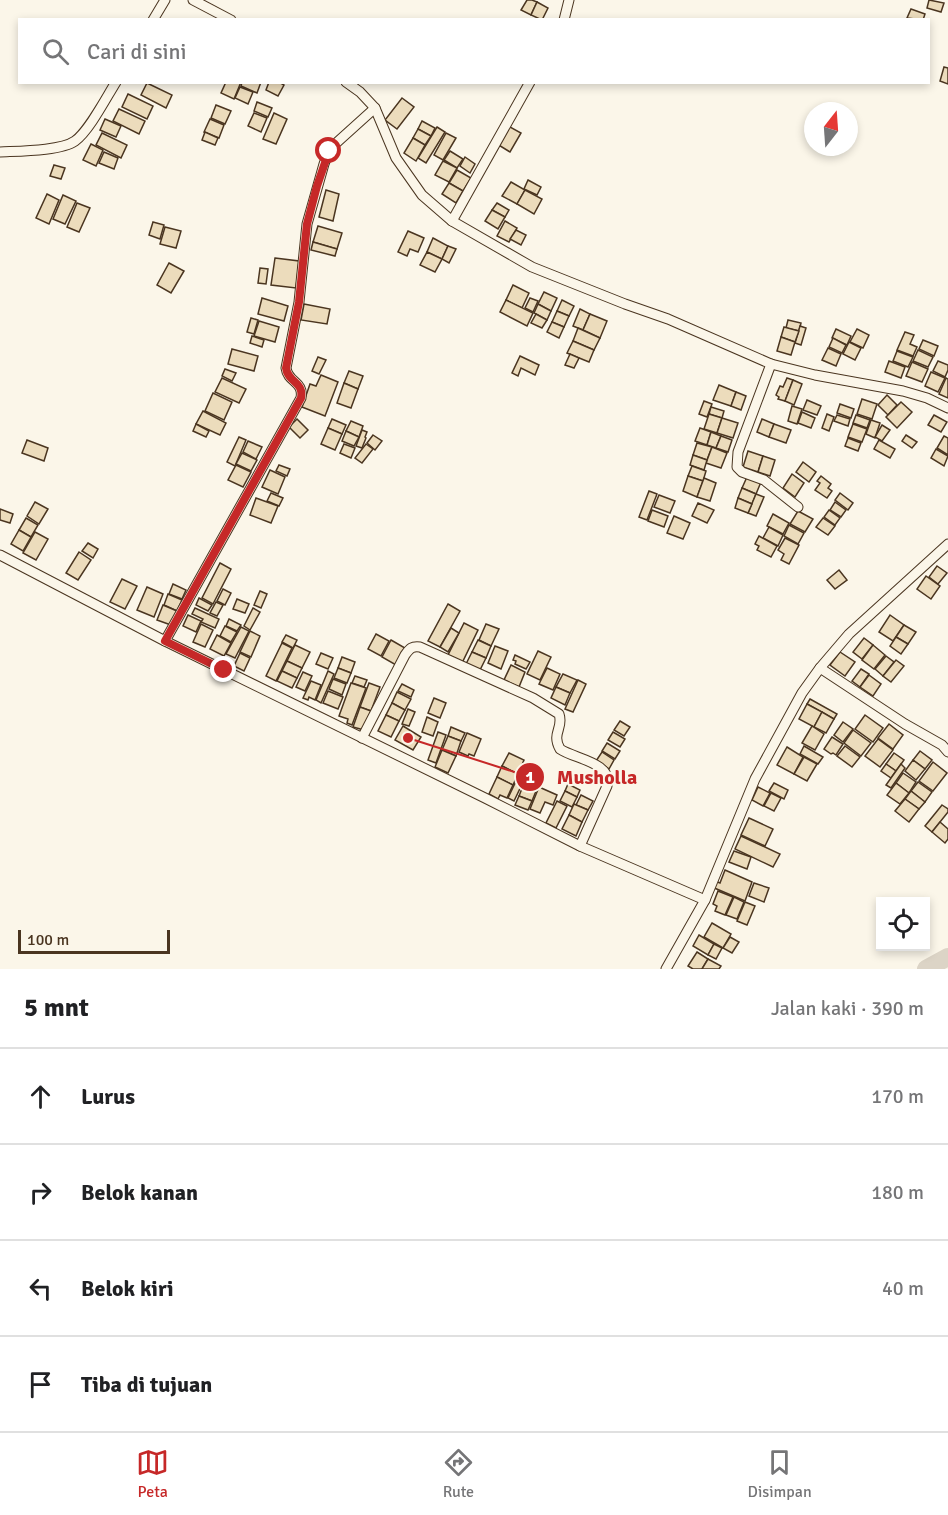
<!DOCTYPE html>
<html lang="id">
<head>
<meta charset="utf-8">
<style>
  :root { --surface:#fff; --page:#f6f6f6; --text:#202124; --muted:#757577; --line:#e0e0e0; --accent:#c62828 }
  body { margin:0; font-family:Signika,sans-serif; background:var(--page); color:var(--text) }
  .controls { position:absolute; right:18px; bottom:18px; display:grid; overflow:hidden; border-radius:0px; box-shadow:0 3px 9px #0003 }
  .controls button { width:54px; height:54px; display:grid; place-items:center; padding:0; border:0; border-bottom:2px solid var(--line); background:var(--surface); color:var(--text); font:30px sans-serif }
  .compass { position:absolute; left:804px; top:102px; width:54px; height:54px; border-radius:50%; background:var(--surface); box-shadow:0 3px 9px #0003; rotate:17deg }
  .scale { position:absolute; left:18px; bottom:15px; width:152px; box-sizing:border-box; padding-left:6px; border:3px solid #4a3520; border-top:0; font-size:16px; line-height:21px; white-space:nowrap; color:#4a3520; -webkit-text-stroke:4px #fbf6e9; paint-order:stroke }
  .stop { position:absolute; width:18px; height:18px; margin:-14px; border:4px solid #c62828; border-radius:50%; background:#fff }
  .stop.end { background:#c62828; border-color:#fff; box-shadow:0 2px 6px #0008 }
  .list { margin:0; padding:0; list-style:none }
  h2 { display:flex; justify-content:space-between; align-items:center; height:78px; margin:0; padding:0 24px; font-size:26px }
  h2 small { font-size:20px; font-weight:400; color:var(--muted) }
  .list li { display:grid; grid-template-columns:39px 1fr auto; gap:18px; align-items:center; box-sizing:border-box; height:96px; padding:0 24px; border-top:2px solid var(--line) }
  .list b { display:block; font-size:22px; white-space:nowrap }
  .list em { font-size:20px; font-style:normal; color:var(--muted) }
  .icon { flex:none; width:33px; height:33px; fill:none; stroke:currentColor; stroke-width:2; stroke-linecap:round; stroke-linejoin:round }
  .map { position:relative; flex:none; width:948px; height:969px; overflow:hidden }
  .search { position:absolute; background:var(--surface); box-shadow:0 3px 9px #0003; left:18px; right:18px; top:18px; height:66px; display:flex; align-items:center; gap:15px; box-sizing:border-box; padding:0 21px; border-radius:0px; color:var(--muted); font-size:22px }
  .sheet { height:462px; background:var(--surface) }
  nav { display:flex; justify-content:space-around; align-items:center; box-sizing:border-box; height:84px; border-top:2px solid var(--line); background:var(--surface); font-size:16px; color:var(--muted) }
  nav a { display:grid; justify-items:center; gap:3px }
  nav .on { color:var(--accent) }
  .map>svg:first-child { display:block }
</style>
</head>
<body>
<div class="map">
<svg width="948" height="969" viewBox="0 0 948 969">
  <rect width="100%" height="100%" fill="#fbf6e9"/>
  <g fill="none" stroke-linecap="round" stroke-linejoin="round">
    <path stroke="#dcd4c6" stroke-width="18" d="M 926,969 L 948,957"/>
  </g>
  <g fill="#ecdcbc" stroke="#4a3520" stroke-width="1.5">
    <path d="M 527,0 L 532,0 L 537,2 L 531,15 L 521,10 Z"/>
    <path d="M 929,0 L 944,3 L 941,12 L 927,8 Z"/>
    <path d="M 537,2 L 548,8 L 542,20 L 531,15 Z"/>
    <path d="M 911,9 L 925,14 L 923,20 L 907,18 Z"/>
    <path d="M 944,67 L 948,68 L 948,84 L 940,81 Z"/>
    <path d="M 226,82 L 241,82 L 234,99 L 221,93 Z"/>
    <path d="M 242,82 L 261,82 L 257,93 L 241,86 Z"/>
    <path d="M 269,82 L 279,82 L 284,85 L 278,96 L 266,90 Z"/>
    <path d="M 147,83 L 172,95 L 166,108 L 141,95 Z"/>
    <path d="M 240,87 L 253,92 L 248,104 L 235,98 Z"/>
    <path d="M 128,94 L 153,106 L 147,119 L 122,107 Z"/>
    <path d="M 402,98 L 414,107 L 397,129 L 385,120 Z"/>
    <path d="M 257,102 L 272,108 L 268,117 L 254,111 Z"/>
    <path d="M 216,105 L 231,111 L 225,124 L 211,118 Z"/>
    <path d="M 119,109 L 145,121 L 139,134 L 113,121 Z"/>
    <path d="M 254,113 L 267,118 L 261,132 L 248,126 Z"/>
    <path d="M 274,113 L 287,119 L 276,144 L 263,139 Z"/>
    <path d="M 105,119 L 121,126 L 116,137 L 100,130 Z"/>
    <path d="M 210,119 L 224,125 L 219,138 L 204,132 Z"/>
    <path d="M 422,121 L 435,128 L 431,136 L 418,129 Z"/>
    <path d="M 508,126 L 521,133 L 510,152 L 497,144 Z"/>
    <path d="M 437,127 L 445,132 L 426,163 L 418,158 Z"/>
    <path d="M 418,129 L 431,136 L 425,145 L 413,138 Z"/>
    <path d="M 205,132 L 218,138 L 215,145 L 202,140 Z"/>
    <path d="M 102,133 L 127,145 L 121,158 L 96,145 Z"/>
    <path d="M 446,133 L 456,138 L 443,160 L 434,155 Z"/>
    <path d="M 413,138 L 425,145 L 416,161 L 404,153 Z"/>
    <path d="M 91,144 L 103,150 L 96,166 L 83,160 Z"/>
    <path d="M 450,151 L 463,159 L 457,168 L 444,160 Z"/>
    <path d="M 104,152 L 118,158 L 114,169 L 99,163 Z"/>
    <path d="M 465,157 L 475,164 L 470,173 L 460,166 Z"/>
    <path d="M 443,161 L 457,168 L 449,182 L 435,175 Z"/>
    <path d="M 54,165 L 65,168 L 61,179 L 50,176 Z"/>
    <path d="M 457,170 L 471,178 L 463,191 L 449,183 Z"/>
    <path d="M 528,180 L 541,187 L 537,195 L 524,189 Z"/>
    <path d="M 511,182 L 525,190 L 517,204 L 502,196 Z"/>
    <path d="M 449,183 L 463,191 L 456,203 L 442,194 Z"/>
    <path d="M 326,190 L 339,194 L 333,221 L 319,217 Z"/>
    <path d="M 525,190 L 542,199 L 534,214 L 517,204 Z"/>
    <path d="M 47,194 L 59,200 L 49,224 L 36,218 Z"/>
    <path d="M 63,195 L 76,201 L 65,224 L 53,219 Z"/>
    <path d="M 77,203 L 90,208 L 79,232 L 67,227 Z"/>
    <path d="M 497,203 L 509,210 L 505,217 L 492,210 Z"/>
    <path d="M 492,210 L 505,217 L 498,229 L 485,221 Z"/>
    <path d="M 505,221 L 517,228 L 509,242 L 497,236 Z"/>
    <path d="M 153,222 L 164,225 L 160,239 L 149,235 Z"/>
    <path d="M 318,226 L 342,233 L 337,249 L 313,242 Z"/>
    <path d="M 165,227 L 181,231 L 176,248 L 160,244 Z"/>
    <path d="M 516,230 L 526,235 L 521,245 L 510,239 Z"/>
    <path d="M 408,231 L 424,238 L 418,252 L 410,249 L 407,256 L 398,252 Z"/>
    <path d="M 433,238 L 448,246 L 442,259 L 427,252 Z"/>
    <path d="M 313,242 L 337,249 L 335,256 L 311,250 Z"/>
    <path d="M 448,246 L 456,249 L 449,263 L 442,259 Z"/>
    <path d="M 427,252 L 442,259 L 435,272 L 420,265 Z"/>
    <path d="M 275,258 L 299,261 L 296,288 L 271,285 Z"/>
    <path d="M 169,263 L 184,271 L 171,293 L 157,285 Z"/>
    <path d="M 260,268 L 268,269 L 266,284 L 258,283 Z"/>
    <path d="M 513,285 L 529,293 L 522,308 L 506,300 Z"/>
    <path d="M 544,292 L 557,298 L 551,311 L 538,304 Z"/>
    <path d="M 262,298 L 288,306 L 284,321 L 258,314 Z"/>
    <path d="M 530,298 L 538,301 L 533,312 L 525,308 Z"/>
    <path d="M 506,300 L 533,313 L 527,326 L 500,312 Z"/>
    <path d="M 562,300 L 574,306 L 569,316 L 557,311 Z"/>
    <path d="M 304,304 L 330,309 L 327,324 L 301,320 Z"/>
    <path d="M 538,304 L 551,311 L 547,320 L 534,313 Z"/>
    <path d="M 580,309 L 590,314 L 583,330 L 573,326 Z"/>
    <path d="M 557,311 L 569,316 L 564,327 L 552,322 Z"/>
    <path d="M 536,314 L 547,320 L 542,328 L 531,323 Z"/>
    <path d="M 590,314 L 607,321 L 600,338 L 583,330 Z"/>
    <path d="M 251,318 L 258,320 L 254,334 L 247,332 Z"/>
    <path d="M 788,320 L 801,323 L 799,331 L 786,328 Z"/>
    <path d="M 259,321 L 279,327 L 275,342 L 254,336 Z"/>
    <path d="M 552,322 L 564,327 L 559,338 L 547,332 Z"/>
    <path d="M 800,326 L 806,328 L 801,345 L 795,343 Z"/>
    <path d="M 784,327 L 799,331 L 795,342 L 781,337 Z"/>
    <path d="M 578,328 L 600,338 L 594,350 L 573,341 Z"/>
    <path d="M 836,329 L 851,336 L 847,345 L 832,338 Z"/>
    <path d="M 857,329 L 869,335 L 863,348 L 850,342 Z"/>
    <path d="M 905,332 L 914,335 L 910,344 L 917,347 L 913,356 L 897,350 Z"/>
    <path d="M 252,336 L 264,340 L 262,347 L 250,343 Z"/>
    <path d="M 781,337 L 795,342 L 791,355 L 777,351 Z"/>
    <path d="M 833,338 L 846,345 L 842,353 L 829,347 Z"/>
    <path d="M 923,340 L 938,346 L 934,356 L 919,349 Z"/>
    <path d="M 573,341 L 594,350 L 589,362 L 567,353 Z"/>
    <path d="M 849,342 L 861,348 L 855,360 L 843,354 Z"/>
    <path d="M 828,348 L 841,354 L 836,366 L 822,360 Z"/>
    <path d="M 232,349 L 258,356 L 254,371 L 228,364 Z"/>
    <path d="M 918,350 L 933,357 L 928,367 L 913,361 Z"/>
    <path d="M 897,351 L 913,357 L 908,367 L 893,361 Z"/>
    <path d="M 570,354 L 579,358 L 574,368 L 565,365 Z"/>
    <path d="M 520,356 L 539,365 L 535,375 L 521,368 L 518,376 L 512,373 Z"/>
    <path d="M 318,357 L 326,360 L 319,374 L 312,371 Z"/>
    <path d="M 889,361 L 905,367 L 901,378 L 885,372 Z"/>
    <path d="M 938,361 L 948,365 L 948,370 L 945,377 L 933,371 Z"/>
    <path d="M 912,362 L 928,369 L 922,382 L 906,376 Z"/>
    <path d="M 225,369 L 236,373 L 232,381 L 222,376 Z"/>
    <path d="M 349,371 L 363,376 L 358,389 L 344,383 Z"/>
    <path d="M 931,372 L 945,378 L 938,392 L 925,386 Z"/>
    <path d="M 321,375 L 338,382 L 325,416 L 302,407 L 310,384 L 316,386 Z"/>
    <path d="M 222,378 L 246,389 L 239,403 L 215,392 Z"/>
    <path d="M 787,378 L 793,380 L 785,401 L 778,399 L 779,397 L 776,395 L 780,386 L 783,387 Z"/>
    <path d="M 946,378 L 948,379 L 948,398 L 939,394 Z"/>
    <path d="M 793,380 L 802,384 L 794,405 L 785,401 Z"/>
    <path d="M 344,383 L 358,389 L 351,408 L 337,403 Z"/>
    <path d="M 719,385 L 736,392 L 731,406 L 713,400 Z"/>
    <path d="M 736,392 L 746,396 L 741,410 L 731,406 Z"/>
    <path d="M 213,393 L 232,402 L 224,420 L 205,411 Z"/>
    <path d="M 887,395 L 897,405 L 888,415 L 878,405 Z"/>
    <path d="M 862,399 L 877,404 L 872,419 L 857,414 Z"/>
    <path d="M 807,400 L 821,406 L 817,415 L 803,410 Z"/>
    <path d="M 704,401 L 712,404 L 707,417 L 699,414 Z"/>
    <path d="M 901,402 L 912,412 L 897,428 L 886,417 Z"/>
    <path d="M 840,404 L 854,409 L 851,418 L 837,413 Z"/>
    <path d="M 792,406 L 802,409 L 797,424 L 788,421 Z"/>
    <path d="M 711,407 L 724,411 L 722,418 L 709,414 Z"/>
    <path d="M 203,411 L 226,423 L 220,435 L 196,424 Z"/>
    <path d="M 802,412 L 815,418 L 811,428 L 798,423 Z"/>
    <path d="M 709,414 L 722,418 L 717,433 L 704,429 Z"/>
    <path d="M 827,414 L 834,417 L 829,431 L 822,428 Z"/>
    <path d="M 837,415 L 850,419 L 848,426 L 834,421 Z"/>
    <path d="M 856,415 L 870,420 L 867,428 L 853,423 Z"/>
    <path d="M 934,415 L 947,422 L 941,432 L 928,425 Z"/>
    <path d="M 722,418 L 738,423 L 733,438 L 717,433 Z"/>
    <path d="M 297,419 L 308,430 L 300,438 L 289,427 Z"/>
    <path d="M 332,419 L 346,425 L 342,434 L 328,428 Z"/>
    <path d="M 762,419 L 774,424 L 769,437 L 757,432 Z"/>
    <path d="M 871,420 L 880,423 L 875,438 L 866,434 Z"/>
    <path d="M 351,421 L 363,426 L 359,437 L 346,431 Z"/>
    <path d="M 196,424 L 209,431 L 206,437 L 193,431 Z"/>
    <path d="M 774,424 L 791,430 L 786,443 L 769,437 Z"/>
    <path d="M 853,424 L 867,429 L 862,442 L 848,437 Z"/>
    <path d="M 882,425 L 890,430 L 882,441 L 875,437 Z"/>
    <path d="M 328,428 L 342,434 L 335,450 L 321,444 Z"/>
    <path d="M 700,428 L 711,432 L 707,445 L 695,441 Z"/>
    <path d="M 362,430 L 367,432 L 365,437 L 366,438 L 362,448 L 356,446 Z"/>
    <path d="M 346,431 L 359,437 L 354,446 L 342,441 Z"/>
    <path d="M 711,432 L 721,436 L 716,448 L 707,445 Z"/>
    <path d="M 373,435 L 382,441 L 375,450 L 367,443 Z"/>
    <path d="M 906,435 L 917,442 L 912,448 L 902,441 Z"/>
    <path d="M 721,436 L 732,440 L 728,452 L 716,448 Z"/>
    <path d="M 944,436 L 948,438 L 948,455 L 937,448 Z"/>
    <path d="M 239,437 L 246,440 L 235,466 L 227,462 Z"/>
    <path d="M 848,438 L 861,443 L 858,451 L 845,446 Z"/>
    <path d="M 27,440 L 48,448 L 44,461 L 22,453 Z"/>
    <path d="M 879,440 L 895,449 L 890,458 L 874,449 Z"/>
    <path d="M 248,441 L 262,447 L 256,459 L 243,452 Z"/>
    <path d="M 697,443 L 712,447 L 707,460 L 693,455 Z"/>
    <path d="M 344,444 L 355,448 L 351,458 L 340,453 Z"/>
    <path d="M 366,444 L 373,449 L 362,463 L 355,458 Z"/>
    <path d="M 712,447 L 727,453 L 721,468 L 706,463 Z"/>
    <path d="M 936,449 L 948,456 L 944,466 L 931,458 Z"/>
    <path d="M 748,451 L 763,456 L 758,472 L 743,467 Z"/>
    <path d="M 242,453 L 257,460 L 251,471 L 236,464 Z"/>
    <path d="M 693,455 L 707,460 L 704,470 L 690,465 Z"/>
    <path d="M 763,456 L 775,460 L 770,476 L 758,472 Z"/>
    <path d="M 803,462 L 816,472 L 809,482 L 796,472 Z"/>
    <path d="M 236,465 L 251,472 L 243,487 L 228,480 Z"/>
    <path d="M 279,465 L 290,469 L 287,476 L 276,471 Z"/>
    <path d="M 692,466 L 706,471 L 703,481 L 688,476 Z"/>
    <path d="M 270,470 L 285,477 L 278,494 L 262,487 Z"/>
    <path d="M 792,474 L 804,483 L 795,497 L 783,488 Z"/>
    <path d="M 688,476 L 703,481 L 697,497 L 683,491 Z"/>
    <path d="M 821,476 L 831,484 L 828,488 L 832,491 L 827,498 L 815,490 L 820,483 L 817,481 Z"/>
    <path d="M 747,477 L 761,482 L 756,494 L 742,488 Z"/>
    <path d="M 704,478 L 716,483 L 710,501 L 697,497 Z"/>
    <path d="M 742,488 L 756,494 L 752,504 L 738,498 Z"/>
    <path d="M 649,491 L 657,494 L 647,520 L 639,517 Z"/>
    <path d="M 271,493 L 283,498 L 279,506 L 267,501 Z"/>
    <path d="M 840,493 L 853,503 L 848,510 L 835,500 Z"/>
    <path d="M 756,494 L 764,497 L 756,516 L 748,513 Z"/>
    <path d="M 659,495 L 675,501 L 670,513 L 654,507 Z"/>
    <path d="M 256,498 L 278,506 L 271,523 L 250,515 Z"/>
    <path d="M 738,498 L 752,504 L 748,513 L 735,508 Z"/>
    <path d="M 35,502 L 48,509 L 39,524 L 27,516 Z"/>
    <path d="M 835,502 L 846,510 L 841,517 L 830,510 Z"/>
    <path d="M 698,503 L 714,510 L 707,523 L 692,516 Z"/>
    <path d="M 0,509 L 13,514 L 10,523 L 0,520 Z"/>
    <path d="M 652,510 L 668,516 L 664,527 L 648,521 Z"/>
    <path d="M 829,510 L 840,518 L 835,525 L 824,517 Z"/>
    <path d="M 798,511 L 813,519 L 805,532 L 790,524 Z"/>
    <path d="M 773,514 L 789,523 L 783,534 L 767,526 Z"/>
    <path d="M 674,516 L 690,523 L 683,539 L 667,533 Z"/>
    <path d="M 26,518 L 38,525 L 31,537 L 19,530 Z"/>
    <path d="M 823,518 L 835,526 L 828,535 L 816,527 Z"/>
    <path d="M 789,525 L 804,533 L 798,544 L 784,536 Z"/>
    <path d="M 769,527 L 783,535 L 778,546 L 763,538 Z"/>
    <path d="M 19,530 L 31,537 L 23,551 L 11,544 Z"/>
    <path d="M 35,532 L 48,539 L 36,560 L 23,553 Z"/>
    <path d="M 759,536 L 777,546 L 771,557 L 757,550 L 759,546 L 755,544 Z"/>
    <path d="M 785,538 L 799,545 L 789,564 L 781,560 L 784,554 L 778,550 Z"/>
    <path d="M 88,543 L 98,549 L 93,558 L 82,551 Z"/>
    <path d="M 79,552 L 91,560 L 78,580 L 66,573 Z"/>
    <path d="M 220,563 L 231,569 L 213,604 L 202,598 Z"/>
    <path d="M 937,566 L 947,573 L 938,584 L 929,577 Z"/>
    <path d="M 839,570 L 847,580 L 835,589 L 827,580 Z"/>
    <path d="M 926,576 L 940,586 L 931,599 L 917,589 Z"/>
    <path d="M 122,579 L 137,586 L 125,609 L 110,602 Z"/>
    <path d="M 173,584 L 186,590 L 182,599 L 169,594 Z"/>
    <path d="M 147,587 L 163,594 L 154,617 L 137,610 Z"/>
    <path d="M 223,589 L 231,593 L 225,605 L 217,601 Z"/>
    <path d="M 260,591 L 267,594 L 261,608 L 254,605 Z"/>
    <path d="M 168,594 L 182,600 L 177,611 L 164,605 Z"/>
    <path d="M 199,598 L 212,605 L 208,611 L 196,605 Z"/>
    <path d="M 237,599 L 249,604 L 245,613 L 233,609 Z"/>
    <path d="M 216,602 L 223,605 L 217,616 L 210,613 Z"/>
    <path d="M 448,604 L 460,611 L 440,647 L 428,641 Z"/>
    <path d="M 163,605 L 177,611 L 171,625 L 157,620 Z"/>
    <path d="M 195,608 L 219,619 L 215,628 L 201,622 L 203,619 L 192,614 Z"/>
    <path d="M 253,608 L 260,612 L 250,630 L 244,626 Z"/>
    <path d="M 188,615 L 201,621 L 196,632 L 183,626 Z"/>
    <path d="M 890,615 L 904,625 L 893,641 L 879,632 Z"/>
    <path d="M 229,619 L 241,625 L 237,631 L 226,626 Z"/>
    <path d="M 464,623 L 478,630 L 462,663 L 456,661 L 457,659 L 448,655 Z"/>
    <path d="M 201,624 L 213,630 L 205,647 L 193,642 Z"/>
    <path d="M 486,624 L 499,629 L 491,646 L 479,640 Z"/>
    <path d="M 904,625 L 916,632 L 908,644 L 896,637 Z"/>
    <path d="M 225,626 L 237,632 L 231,642 L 220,636 Z"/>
    <path d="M 241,627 L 249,631 L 235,658 L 226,654 Z"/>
    <path d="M 451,628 L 459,633 L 448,652 L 440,647 Z"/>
    <path d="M 250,631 L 260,636 L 251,657 L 240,652 Z"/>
    <path d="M 376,634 L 389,641 L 381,656 L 368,649 Z"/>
    <path d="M 217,635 L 231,643 L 224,656 L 210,649 Z"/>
    <path d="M 286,635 L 297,640 L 293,648 L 282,642 Z"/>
    <path d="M 896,637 L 908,644 L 901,654 L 890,646 Z"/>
    <path d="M 864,638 L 873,645 L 862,659 L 853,652 Z"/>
    <path d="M 391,640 L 405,648 L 396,665 L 382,657 Z"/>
    <path d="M 478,640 L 491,646 L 486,658 L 472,652 Z"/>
    <path d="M 282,643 L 292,648 L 276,681 L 266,676 Z"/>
    <path d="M 295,645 L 310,652 L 302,668 L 287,661 Z"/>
    <path d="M 873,645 L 885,655 L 874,669 L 862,660 Z"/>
    <path d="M 495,646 L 508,651 L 501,669 L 488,663 Z"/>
    <path d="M 538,651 L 551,657 L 540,680 L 527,674 Z"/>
    <path d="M 472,652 L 486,658 L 479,672 L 465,666 Z"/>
    <path d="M 840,652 L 855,662 L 845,676 L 830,665 Z"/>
    <path d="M 240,653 L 250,658 L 244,671 L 234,666 Z"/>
    <path d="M 321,653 L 333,658 L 328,669 L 316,664 Z"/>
    <path d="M 515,655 L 530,662 L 526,669 L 515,664 L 516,661 L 513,660 Z"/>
    <path d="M 886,656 L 894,662 L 883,676 L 875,669 Z"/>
    <path d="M 342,657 L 355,662 L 351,673 L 338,668 Z"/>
    <path d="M 896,660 L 904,666 L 891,682 L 883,676 Z"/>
    <path d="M 287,661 L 302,668 L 297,678 L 282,671 Z"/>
    <path d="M 511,665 L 525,672 L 519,687 L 504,680 Z"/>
    <path d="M 338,668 L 351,673 L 347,683 L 334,678 Z"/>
    <path d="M 547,668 L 560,674 L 553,690 L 539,684 Z"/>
    <path d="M 861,669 L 869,674 L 860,687 L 852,681 Z"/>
    <path d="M 282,671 L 297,678 L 292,688 L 277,681 Z"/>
    <path d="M 328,671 L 334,674 L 321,703 L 316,700 Z"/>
    <path d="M 303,672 L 312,676 L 305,691 L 296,687 Z"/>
    <path d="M 563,674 L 577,680 L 570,693 L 556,687 Z"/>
    <path d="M 869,675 L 881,684 L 873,696 L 860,687 Z"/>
    <path d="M 355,676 L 367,680 L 364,687 L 352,683 Z"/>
    <path d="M 333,679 L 346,684 L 342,695 L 329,689 Z"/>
    <path d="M 578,680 L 586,684 L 573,712 L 565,709 Z"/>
    <path d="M 311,681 L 321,685 L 315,700 L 309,697 L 308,700 L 303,698 Z"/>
    <path d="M 351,683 L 366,688 L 352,725 L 347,723 L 348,719 L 339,716 Z"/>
    <path d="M 369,683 L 380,687 L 371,711 L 360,707 Z"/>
    <path d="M 402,684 L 414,690 L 411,697 L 398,691 Z"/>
    <path d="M 556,687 L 570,693 L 565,705 L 551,698 Z"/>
    <path d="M 328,691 L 343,697 L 338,709 L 323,703 Z"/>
    <path d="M 397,692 L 411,699 L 405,710 L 392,703 Z"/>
    <path d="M 434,698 L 446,703 L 440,718 L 428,713 Z"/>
    <path d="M 810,699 L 837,714 L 834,719 L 807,704 Z"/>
    <path d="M 392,703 L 405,710 L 399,721 L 386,715 Z"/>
    <path d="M 807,704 L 822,712 L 814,727 L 799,719 Z"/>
    <path d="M 360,707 L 371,711 L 364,730 L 353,727 Z"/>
    <path d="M 408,709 L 415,712 L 409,726 L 402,724 Z"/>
    <path d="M 822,712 L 834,719 L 826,733 L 814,727 Z"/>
    <path d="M 386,715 L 399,721 L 391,737 L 378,731 Z"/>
    <path d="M 865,715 L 883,728 L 873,742 L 855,729 Z"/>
    <path d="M 427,717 L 438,722 L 433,736 L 422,732 Z"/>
    <path d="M 620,721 L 630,727 L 624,736 L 614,730 Z"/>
    <path d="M 843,722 L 853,729 L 843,742 L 834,735 Z"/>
    <path d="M 889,724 L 903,735 L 893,749 L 878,738 Z"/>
    <path d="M 403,726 L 421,737 L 413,750 L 395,740 Z"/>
    <path d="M 812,726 L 824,734 L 815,750 L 802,743 Z"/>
    <path d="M 451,727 L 465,733 L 461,741 L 448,736 Z"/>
    <path d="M 853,730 L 871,743 L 861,756 L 844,743 Z"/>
    <path d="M 438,732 L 446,735 L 436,763 L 428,760 Z"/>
    <path d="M 613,732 L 625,739 L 620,747 L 608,740 Z"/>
    <path d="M 467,733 L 481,739 L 474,756 L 469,754 L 468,756 L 459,752 Z"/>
    <path d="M 448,736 L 461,741 L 456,756 L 442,750 Z"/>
    <path d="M 832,737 L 843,744 L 836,755 L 833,753 L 831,754 L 824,749 Z"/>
    <path d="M 878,739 L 893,750 L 880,767 L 865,756 Z"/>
    <path d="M 607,743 L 620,751 L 615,759 L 602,751 Z"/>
    <path d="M 804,746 L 823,757 L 818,764 L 800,754 Z"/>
    <path d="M 845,746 L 860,757 L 852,767 L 837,756 Z"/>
    <path d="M 787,747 L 803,757 L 794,774 L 777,765 Z"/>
    <path d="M 442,750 L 456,756 L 448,773 L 435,767 Z"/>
    <path d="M 920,751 L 932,760 L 925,769 L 913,760 Z"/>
    <path d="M 602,752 L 614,760 L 609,769 L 596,761 Z"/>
    <path d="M 509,753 L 524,760 L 518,774 L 502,766 Z"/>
    <path d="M 894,753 L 904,760 L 896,771 L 886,764 Z"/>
    <path d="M 804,757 L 817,764 L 807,781 L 794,774 Z"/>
    <path d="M 913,760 L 925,769 L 916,780 L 905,771 Z"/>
    <path d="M 933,762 L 947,773 L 933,791 L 919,781 Z"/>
    <path d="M 886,764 L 896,771 L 891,778 L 881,771 Z"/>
    <path d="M 901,764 L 905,768 L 891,788 L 886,785 Z"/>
    <path d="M 502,766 L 518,774 L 513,785 L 497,777 Z"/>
    <path d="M 530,769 L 543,775 L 540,781 L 527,776 Z"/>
    <path d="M 903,773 L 916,782 L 909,793 L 896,783 Z"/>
    <path d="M 527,776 L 540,781 L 536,791 L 523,786 Z"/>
    <path d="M 497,777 L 513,785 L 507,798 L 500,795 L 498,799 L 489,794 Z"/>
    <path d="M 518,777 L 524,780 L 514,801 L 508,798 Z"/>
    <path d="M 918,782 L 932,792 L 925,802 L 911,791 Z"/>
    <path d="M 774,783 L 788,790 L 784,799 L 769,791 Z"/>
    <path d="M 896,783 L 909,793 L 900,804 L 887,795 Z"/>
    <path d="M 568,784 L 580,790 L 577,797 L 565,791 Z"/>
    <path d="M 523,786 L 536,791 L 532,801 L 519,796 Z"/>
    <path d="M 539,787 L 557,795 L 553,805 L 545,802 L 540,813 L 530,809 Z"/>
    <path d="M 758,787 L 770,793 L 763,806 L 752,800 Z"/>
    <path d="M 565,791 L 577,797 L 572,807 L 560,801 Z"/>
    <path d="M 911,791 L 925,802 L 919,809 L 905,799 Z"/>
    <path d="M 771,793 L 781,798 L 774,811 L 764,806 Z"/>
    <path d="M 581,795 L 593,801 L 588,810 L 576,805 Z"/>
    <path d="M 519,796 L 532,801 L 528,810 L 515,805 Z"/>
    <path d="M 905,799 L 919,809 L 909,822 L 895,811 Z"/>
    <path d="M 557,801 L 567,806 L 556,828 L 546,823 Z"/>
    <path d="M 574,804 L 588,810 L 582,822 L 569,815 Z"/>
    <path d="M 942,805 L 948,809 L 948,812 L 932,832 L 925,826 Z"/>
    <path d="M 569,815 L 582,822 L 576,836 L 562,829 Z"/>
    <path d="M 749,818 L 773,829 L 765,846 L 741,835 Z"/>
    <path d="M 940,822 L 948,829 L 948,839 L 945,843 L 932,832 Z"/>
    <path d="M 741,836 L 780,854 L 773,867 L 735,849 Z"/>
    <path d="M 734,851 L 751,857 L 747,869 L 729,862 Z"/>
    <path d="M 725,870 L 752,882 L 745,901 L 712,887 L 715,881 L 720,883 Z"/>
    <path d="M 754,883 L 769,888 L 764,902 L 749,896 Z"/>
    <path d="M 718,891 L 733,897 L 725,915 L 715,911 L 717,906 L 713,904 Z"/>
    <path d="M 734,897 L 744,902 L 737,919 L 726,915 Z"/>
    <path d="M 745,902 L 755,906 L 747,925 L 737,921 Z"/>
    <path d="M 712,923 L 731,934 L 723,948 L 704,937 Z"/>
    <path d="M 699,935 L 714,944 L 708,955 L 693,946 Z"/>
    <path d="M 730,937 L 739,942 L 732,953 L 723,948 Z"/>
    <path d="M 714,944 L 722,948 L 716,959 L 708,955 Z"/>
    <path d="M 697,952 L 708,959 L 702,969 L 693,969 L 688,966 Z"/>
    <path d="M 708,959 L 721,966 L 719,969 L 702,969 Z"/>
  </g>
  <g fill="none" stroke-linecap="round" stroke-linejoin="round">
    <defs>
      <g id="minor">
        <path d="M 193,0 L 231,20"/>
        <path d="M 153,20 L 165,0"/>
        <path d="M 564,20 L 569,0"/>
        <path d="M 346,82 L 360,92 L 375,108 L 396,158 L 422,195 L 452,221 L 532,267 L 625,304 L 668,319 L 771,364 L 815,375 L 903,391 L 927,398 L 948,408"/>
        <path d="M 0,152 C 18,151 61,151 75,141 C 89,131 106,98 116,82"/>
        <path d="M 452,221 L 530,82"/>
        <path d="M 771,364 L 738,452 L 737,467 L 742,472 L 764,480 L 798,507"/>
        <path d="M 0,555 L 165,641 L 485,798 L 580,846 L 705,900"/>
        <path d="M 165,641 L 301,398 C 304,381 288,383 286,368 L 299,302 L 307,224 L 324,164 L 329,151 L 334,145 L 375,108"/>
        <path d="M 820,668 L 905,724 L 942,745 L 948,752"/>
        <path d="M 362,738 L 405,655 C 410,648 412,646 420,647 L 533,698 L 559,714 C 564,728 551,733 560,749 C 574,759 613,762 607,786 L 580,846"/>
        <path d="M 666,969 L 705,900 L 755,779 L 802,693 L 820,668 L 849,634 L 948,544"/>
      </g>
    </defs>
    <use href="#minor" stroke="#4a3520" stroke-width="11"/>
    <use href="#minor" stroke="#fbf6e9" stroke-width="9"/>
  </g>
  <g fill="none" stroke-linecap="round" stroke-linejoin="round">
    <path stroke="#c62828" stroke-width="8" d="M 224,670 L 165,641 L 301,398 C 304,381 288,383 286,368 L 299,302 L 307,224 L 317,186 L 329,151"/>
  </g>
  <path fill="none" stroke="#c62828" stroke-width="2" d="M408 738L530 777"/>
  <g fill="#c62828" stroke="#fbf6e9" stroke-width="2">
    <circle cx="408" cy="738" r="6"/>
    <circle cx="530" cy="777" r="15"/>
  </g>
  <g font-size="18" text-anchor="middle" font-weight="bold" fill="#fff">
    <text x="530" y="783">1</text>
  </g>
  <g font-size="20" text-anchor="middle" font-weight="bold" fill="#c62828" stroke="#fbf6e9" stroke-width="4.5" stroke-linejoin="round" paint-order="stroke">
    <text x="597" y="784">Musholla</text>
  </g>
</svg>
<div class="controls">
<button><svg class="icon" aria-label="locate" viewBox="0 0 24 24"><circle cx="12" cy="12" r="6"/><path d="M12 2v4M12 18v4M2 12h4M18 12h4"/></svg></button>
</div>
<svg class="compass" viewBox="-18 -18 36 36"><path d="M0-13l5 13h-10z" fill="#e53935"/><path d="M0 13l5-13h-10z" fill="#757577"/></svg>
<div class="scale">100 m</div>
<div class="stop" style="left:329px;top:151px"></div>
<div class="stop end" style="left:224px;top:670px"></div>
<div class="search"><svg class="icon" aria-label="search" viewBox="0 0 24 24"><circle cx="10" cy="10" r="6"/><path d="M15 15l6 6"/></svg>Cari di sini</div>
</div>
<section class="sheet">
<h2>5 mnt<small>Jalan kaki · 390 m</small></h2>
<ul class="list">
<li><svg class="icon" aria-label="ahead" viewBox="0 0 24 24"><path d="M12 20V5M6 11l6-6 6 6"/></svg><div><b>Lurus</b></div><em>170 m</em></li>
<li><svg class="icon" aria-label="right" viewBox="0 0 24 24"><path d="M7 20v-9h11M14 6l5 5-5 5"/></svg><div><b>Belok kanan</b></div><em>180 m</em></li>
<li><svg class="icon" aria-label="left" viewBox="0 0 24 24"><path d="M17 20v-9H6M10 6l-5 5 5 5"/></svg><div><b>Belok kiri</b></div><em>40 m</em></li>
<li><svg class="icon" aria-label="arrive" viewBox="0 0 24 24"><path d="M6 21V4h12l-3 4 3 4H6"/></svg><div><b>Tiba di tujuan</b></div></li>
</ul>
</section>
<nav>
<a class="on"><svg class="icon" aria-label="map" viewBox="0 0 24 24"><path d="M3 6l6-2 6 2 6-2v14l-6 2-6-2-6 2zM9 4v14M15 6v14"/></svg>Peta</a>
<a><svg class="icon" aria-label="directions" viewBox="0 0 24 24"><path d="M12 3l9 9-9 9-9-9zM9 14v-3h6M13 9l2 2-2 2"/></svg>Rute</a>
<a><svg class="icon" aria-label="saved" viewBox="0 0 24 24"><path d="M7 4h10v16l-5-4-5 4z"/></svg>Disimpan</a>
</nav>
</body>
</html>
